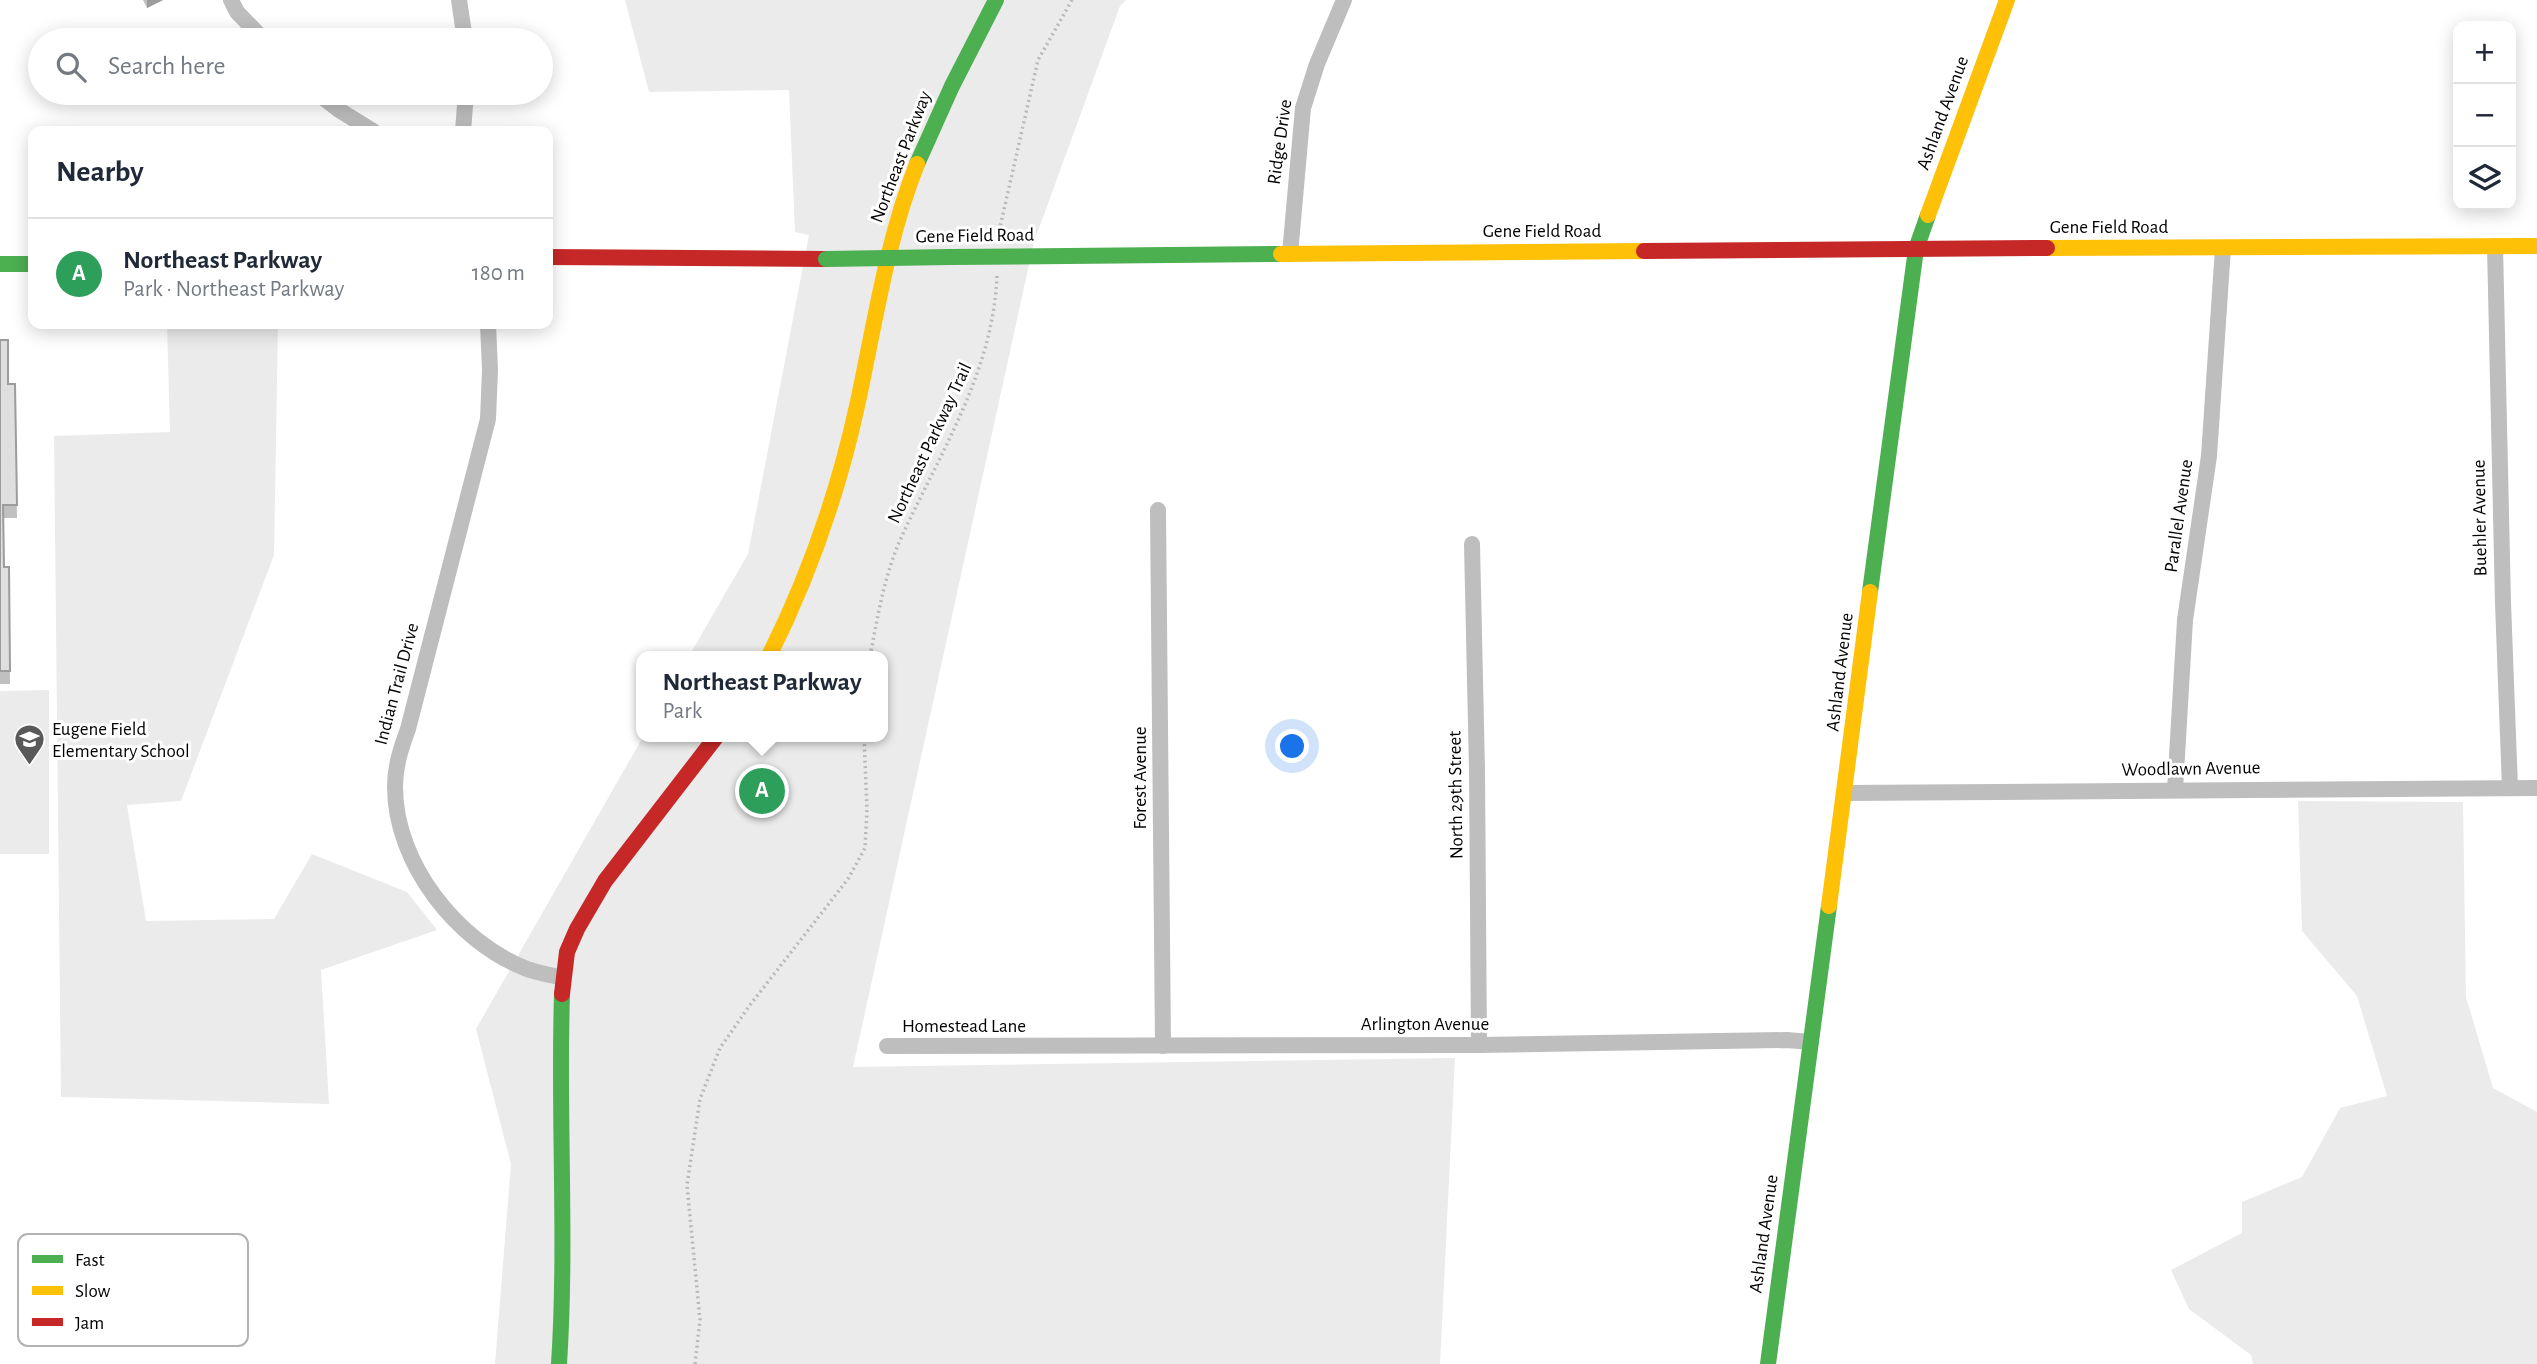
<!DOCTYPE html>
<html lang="en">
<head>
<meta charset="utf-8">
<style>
  :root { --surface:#fff; --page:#f6f6f7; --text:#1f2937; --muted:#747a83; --line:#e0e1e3; --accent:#0b8043 }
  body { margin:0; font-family:"Alegreya Sans",sans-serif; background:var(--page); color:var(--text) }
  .controls { position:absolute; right:21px; top:21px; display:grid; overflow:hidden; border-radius:14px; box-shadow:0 4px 18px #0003 }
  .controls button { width:63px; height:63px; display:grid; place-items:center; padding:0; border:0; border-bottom:2px solid var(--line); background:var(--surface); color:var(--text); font:35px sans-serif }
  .you { position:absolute; left:1293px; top:747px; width:24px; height:24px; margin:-18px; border:5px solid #fff; border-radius:50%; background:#1a73e8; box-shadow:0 0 0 10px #1a73e833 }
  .badge { display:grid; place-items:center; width:46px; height:46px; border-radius:50%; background:var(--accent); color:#fff; font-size:23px; font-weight:700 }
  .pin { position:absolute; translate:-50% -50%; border:4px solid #fff; box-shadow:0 2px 7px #0006 }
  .popup { position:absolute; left:636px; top:651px; width:252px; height:91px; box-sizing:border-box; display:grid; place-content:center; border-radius:14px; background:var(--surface); filter:drop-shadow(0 2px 5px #0005); font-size:23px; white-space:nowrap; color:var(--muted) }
  .popup b { font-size:26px; color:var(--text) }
  .popup::after { content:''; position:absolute; left:50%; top:100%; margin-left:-14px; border:14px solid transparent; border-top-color:var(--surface) }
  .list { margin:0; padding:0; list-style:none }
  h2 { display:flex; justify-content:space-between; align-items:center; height:91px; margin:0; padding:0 28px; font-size:30px }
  h2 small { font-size:23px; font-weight:400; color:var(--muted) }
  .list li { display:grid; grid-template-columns:46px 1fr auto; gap:21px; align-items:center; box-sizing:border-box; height:112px; padding:0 28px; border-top:2px solid var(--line) }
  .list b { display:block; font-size:26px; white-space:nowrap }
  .list p { margin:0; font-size:23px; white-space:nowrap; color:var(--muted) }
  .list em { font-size:23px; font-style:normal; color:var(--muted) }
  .icon { flex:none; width:38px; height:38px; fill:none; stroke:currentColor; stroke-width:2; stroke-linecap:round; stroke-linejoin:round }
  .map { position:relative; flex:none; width:2537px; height:1364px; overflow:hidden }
  .search { position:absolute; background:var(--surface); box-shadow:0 4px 18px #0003; left:28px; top:28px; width:525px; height:77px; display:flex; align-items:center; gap:18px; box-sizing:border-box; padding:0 24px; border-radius:38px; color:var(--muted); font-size:26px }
  .panel { position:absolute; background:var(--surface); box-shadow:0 4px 18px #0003; left:28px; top:126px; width:525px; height:203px; border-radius:14px }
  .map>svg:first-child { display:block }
</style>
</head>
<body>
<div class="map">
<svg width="2537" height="1364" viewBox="0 0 2537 1364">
  <rect width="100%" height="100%" fill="#fff"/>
  <g fill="#ebebeb">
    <path d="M 625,0 L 1126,0 L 1120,6 L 1034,242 L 853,1067 L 1455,1058 L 1440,1364 L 495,1364 L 511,1164 L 476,1029 L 643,737 L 883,737 L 883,656 L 689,656 L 748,554 L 809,235 L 795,232 L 789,90 L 649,92 Z"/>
    <path d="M 167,324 L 278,324 L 274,555 L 181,801 L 127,805 L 146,921 L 274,919 L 312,854 L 407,892 L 437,930 L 321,970 L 329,1104 L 61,1097 L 54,436 L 170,432 Z"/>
    <path d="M 49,690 L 49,854 L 0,854 L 0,691 Z"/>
    <path d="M 2298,801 L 2463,802 L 2466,997 L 2493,1088 L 2537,1112 L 2537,1364 L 2253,1364 L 2251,1355 L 2189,1309 L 2171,1270 L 2242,1233 L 2242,1202 L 2302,1177 L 2340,1108 L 2387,1096 L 2357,996 L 2302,931 Z"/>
  </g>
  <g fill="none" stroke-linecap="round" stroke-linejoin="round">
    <g stroke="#b9b9b9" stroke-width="3.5" stroke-dasharray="2 3.5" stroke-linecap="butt">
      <path d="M 998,236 L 1038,60 L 1072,0"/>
      <path d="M 870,656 C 878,616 884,576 901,538 C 940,453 993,372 997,276"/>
      <path d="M 695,1364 L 700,1320 L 687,1185 L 700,1099 L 720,1048 L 750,1005 L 848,879 L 865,848 L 867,810 L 864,737"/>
    </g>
    <g stroke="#bebebe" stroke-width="16">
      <path d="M 231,0 L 237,12 L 264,40"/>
      <path d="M 459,0 L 465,40"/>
      <path d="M 317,93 L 339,110 L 373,131"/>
      <path d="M 463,131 L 466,93"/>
      <path d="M 2495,246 L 2503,603 L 2510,788"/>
      <path d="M 1290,254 L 1303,108 L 1317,64 L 1344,0"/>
      <path d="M 488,324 L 490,370 L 488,419 L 408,729 C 401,748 395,766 395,787 C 395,863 457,942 527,969 C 538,973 551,975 563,978"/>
      <path d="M 1158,510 L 1163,1046"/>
      <path d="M 1472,544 L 1477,770 L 1479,1045"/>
      <path d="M 2175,790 L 2185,620 L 2209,456 L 2223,248"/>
      <path d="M 1845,793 L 2537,788"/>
      <path d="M 887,1046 L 1479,1045 L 1787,1040 L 1811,1042"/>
    </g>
    <g stroke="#4caf50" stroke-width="16">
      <path d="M 917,164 L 952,86 L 996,0"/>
      <path d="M 950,257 L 1281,254"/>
      <path d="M 0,264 L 33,264"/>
      <path d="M 1870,592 L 1916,249 L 1928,215"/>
      <path d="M 559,1364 C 567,1241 558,1118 562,994"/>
      <path d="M 1768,1364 L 1829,906"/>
    </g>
    <g stroke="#ffc107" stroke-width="16">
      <path d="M 1928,215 L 2007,0"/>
      <path d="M 2047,248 L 2537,246"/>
      <path d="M 1281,254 L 1644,251"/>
      <path d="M 769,656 C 809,576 838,493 857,406 C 875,324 886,242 917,164"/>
      <path d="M 1829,906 L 1870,592"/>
    </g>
    <g stroke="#c62828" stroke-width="16">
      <path d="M 1644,251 L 2047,248"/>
      <path d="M 548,257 L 826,259"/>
      <path d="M 562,994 L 567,952 L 577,929 L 605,881 L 716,737"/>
    </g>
    <path stroke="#4caf50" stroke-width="16" d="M 826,259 L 950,257"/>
  </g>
  <g fill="#c0c0c0">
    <path d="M 143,0 L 163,0 L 147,8 Z"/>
    <path d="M 0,340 L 8,384 L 15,384 L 17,518 L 3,518 L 4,567 L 9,567 L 10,684 L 0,684 Z"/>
  </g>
  <path fill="#9c9c9c" d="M 147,0 L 163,0 L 147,8 Z"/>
  <path fill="#dfdfdf" stroke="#9c9c9c" stroke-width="2" d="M 0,340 L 8,340 L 8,384 L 15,384 L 17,505 L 3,505 L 4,567 L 9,567 L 10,671 L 0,671 Z"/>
  <defs>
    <symbol id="school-pin" viewBox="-11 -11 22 30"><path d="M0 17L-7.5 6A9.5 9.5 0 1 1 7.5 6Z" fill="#595959" stroke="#fff"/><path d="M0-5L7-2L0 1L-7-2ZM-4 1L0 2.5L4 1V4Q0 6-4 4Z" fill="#fff"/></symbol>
  </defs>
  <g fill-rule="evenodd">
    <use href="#school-pin" x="12" y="722" width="35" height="47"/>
  </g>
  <g text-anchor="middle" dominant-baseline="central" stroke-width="6" stroke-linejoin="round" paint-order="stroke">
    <g font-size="19" fill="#000" stroke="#fff">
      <text transform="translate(1943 113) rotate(-70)">Ashland Avenue</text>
      <text transform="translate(1280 142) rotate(-82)">Ridge Drive</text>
      <text transform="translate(901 157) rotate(-69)">Northeast Parkway</text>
      <text x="2109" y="227">Gene Field Road</text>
      <text x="1542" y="231">Gene Field Road</text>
      <text transform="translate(975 236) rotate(-1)">Gene Field Road</text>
      <text transform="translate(930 443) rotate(-65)">Northeast Parkway Trail</text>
      <text transform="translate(2179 516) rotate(-82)">Parallel Avenue</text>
      <text transform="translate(2480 518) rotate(-91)">Buehler Avenue</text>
      <text transform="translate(1840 672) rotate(-83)">Ashland Avenue</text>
      <text transform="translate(397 684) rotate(-75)">Indian Trail Drive</text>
      <text transform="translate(2191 769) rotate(-1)">Woodlawn Avenue</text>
      <text transform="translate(1140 778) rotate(-90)">Forest Avenue</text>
      <text transform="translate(1456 795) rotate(-91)">North 29th Street</text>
      <text x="1425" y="1024">Arlington Avenue</text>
      <text x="964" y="1026">Homestead Lane</text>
      <text transform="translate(1764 1234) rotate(-82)">Ashland Avenue</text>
    </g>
    <g font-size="19" fill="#000" stroke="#fff" text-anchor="start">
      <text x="52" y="729">Eugene Field<tspan x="52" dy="22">Elementary School</tspan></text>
    </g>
  </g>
  <rect x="18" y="1234" width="230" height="112" rx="10" fill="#fff" stroke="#b2b2b2" stroke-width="2"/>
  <rect x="32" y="1255" width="31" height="8" fill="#4caf50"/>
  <rect x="32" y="1286" width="31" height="9" fill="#ffc107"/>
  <rect x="32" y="1318" width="31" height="8" fill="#c62828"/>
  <g font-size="19" fill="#000">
    <text x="75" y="1266">Fast</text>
    <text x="75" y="1297">Slow</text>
    <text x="75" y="1329">Jam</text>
  </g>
</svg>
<div class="controls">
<button>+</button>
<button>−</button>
<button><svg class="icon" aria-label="layers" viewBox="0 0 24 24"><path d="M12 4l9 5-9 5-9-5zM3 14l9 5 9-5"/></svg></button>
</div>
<div class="you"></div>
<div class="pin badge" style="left:762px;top:791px;background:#2e9e5b">A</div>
<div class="popup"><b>Northeast Parkway</b>Park</div>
<div class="search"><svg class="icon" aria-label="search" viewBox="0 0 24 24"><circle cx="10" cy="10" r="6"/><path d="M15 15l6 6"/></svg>Search here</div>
<section class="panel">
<h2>Nearby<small></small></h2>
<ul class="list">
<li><span class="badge" style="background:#2e9e5b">A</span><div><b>Northeast Parkway</b><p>Park · Northeast Parkway</p></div><em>180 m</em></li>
</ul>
</section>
</div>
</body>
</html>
